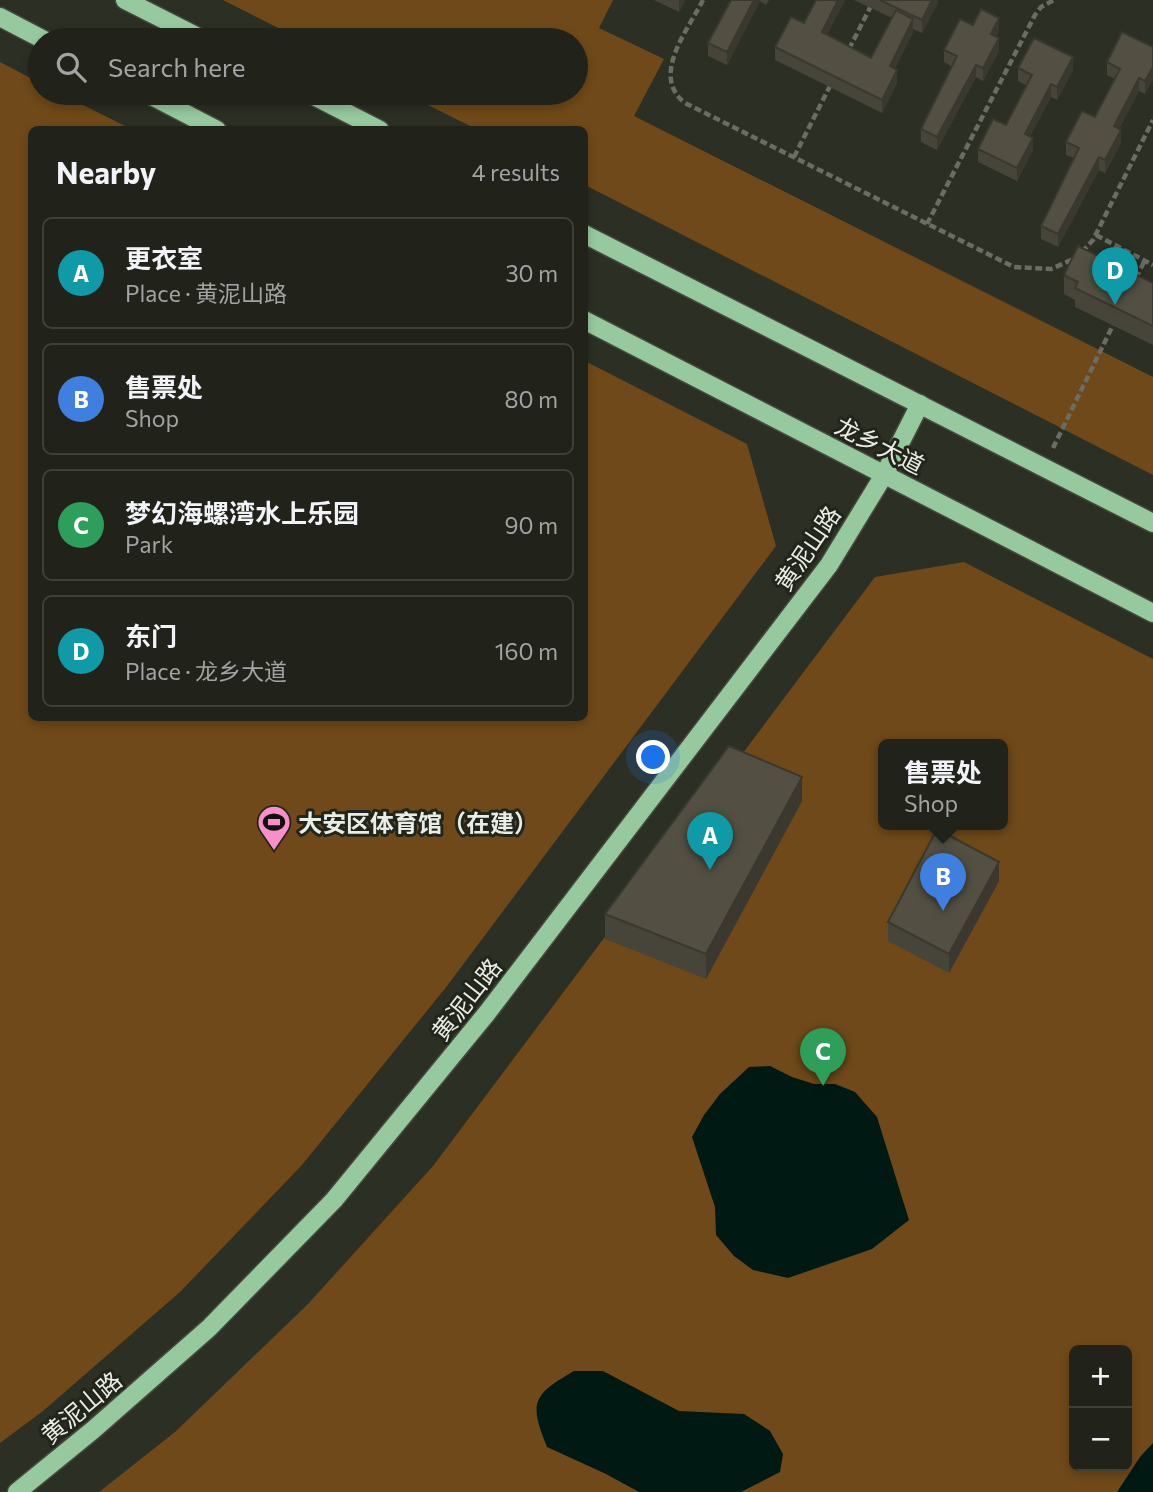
<!DOCTYPE html>
<html lang="en">
<head>
<meta charset="utf-8">
<style>
  :root { --surface:#21231b; --page:#2d2f28; --text:#f1f3f6; --muted:#a2a4a3; --line:#3e403a; --accent:#f98fc9 }
  body { margin:0; font-family:Commissioner,"Noto Sans SC",sans-serif; background:var(--page); color:var(--text) }
  .controls { position:absolute; right:21px; bottom:21px; display:grid; overflow:hidden; border-radius:10px; box-shadow:0 4px 10px #0003 }
  .controls button { width:63px; height:63px; display:grid; place-items:center; padding:0; border:0; border-bottom:2px solid var(--line); background:var(--surface); color:var(--text); font:35px sans-serif }
  .you { position:absolute; left:654px; top:758px; width:24px; height:24px; margin:-18px; border:5px solid #fff; border-radius:50%; background:#1a73e8; box-shadow:0 0 0 10px #1a73e833 }
  .badge { display:grid; place-items:center; width:46px; height:46px; border-radius:50%; background:var(--accent); color:#fff; font-size:23px; font-weight:700 }
  .pin { position:absolute; translate:-50% -58px; filter:drop-shadow(0 2px 4px #0008) }
  .pin::after { content:''; position:absolute; top:37px; width:24px; height:21px; background:inherit; clip-path:polygon(0 0,100% 0,50% 100%) }
  .popup { position:absolute; left:878px; top:739px; width:130px; height:91px; box-sizing:border-box; display:grid; place-content:center; border-radius:10px; background:var(--surface); filter:drop-shadow(0 2px 5px #0005); font-size:23px; white-space:nowrap; color:var(--muted) }
  .popup b { font-size:26px; color:var(--text) }
  .popup::after { content:''; position:absolute; left:50%; top:100%; margin-left:-14px; border:14px solid transparent; border-top-color:var(--surface) }
  .list { margin:0; padding:0; list-style:none }
  h2 { display:flex; justify-content:space-between; align-items:center; height:91px; margin:0; padding:0 28px; font-size:30px }
  h2 small { font-size:23px; font-weight:400; color:var(--muted) }
  .list li { display:grid; grid-template-columns:46px 1fr auto; gap:21px; align-items:center; box-sizing:border-box; height:112px; margin:0 14px 14px; padding:0 14px; border:2px solid var(--line); border-radius:10px }
  .list b { display:block; font-size:26px; white-space:nowrap }
  .list p { margin:0; font-size:23px; white-space:nowrap; color:var(--muted) }
  .list em { font-size:23px; font-style:normal; color:var(--muted) }
  .icon { flex:none; width:38px; height:38px; fill:none; stroke:currentColor; stroke-width:2; stroke-linecap:round; stroke-linejoin:round }
  .map { position:relative; flex:none; width:1153px; height:1492px; overflow:hidden }
  .search { position:absolute; background:var(--surface); box-shadow:0 4px 10px #0003; left:28px; top:28px; width:560px; height:77px; display:flex; align-items:center; gap:18px; box-sizing:border-box; padding:0 24px; border-radius:38px; color:var(--muted); font-size:26px }
  .panel { position:absolute; background:var(--surface); box-shadow:0 4px 10px #0003; left:28px; top:126px; width:560px; height:595px; border-radius:10px }
  .map>svg:first-child { display:block }
</style>
</head>
<body>
<div class="map">
<svg width="1153" height="1492" viewBox="0 0 1153 1492">
  <rect width="100%" height="100%" fill="#2c2f24"/>
  <g fill="#6f4919" fill-rule="evenodd">
    <path d="M 223,0 L 613,0 L 599,28 L 664,59 L 634,116 L 1153,377 L 1153,475 L 585,185 L 584,130 L 476,129 L 404,93 L 576,93 L 576,40 L 302,40 Z"/>
    <path d="M 0,62 L 40,83 L 40,93 L 59,93 L 131,129 L 32,130 L 32,718 L 584,718 L 585,361 L 747,444 L 776,546 L 447,986 L 302,1165 L 180,1292 L 43,1411 L 0,1443 Z"/>
    <path d="M 964,562 L 1153,659 L 1153,1492 L 99,1492 L 175,1432 L 308,1304 L 433,1166 L 875,577 ZM 884,745 L 1002,745 L 1002,825 L 884,825 ZM 1074,1350 L 1127,1350 L 1127,1466 L 1074,1466 Z"/>
  </g>
  <g fill="#001913">
    <path d="M 770,1066 L 792,1077 L 814,1084 L 835,1084 L 855,1092 L 877,1117 L 909,1220 L 872,1249 L 788,1278 L 753,1270 L 734,1256 L 716,1235 L 715,1207 L 692,1137 L 704,1115 L 720,1094 L 749,1067 Z"/>
    <path d="M 574,1371 L 603,1371 L 679,1411 L 744,1414 L 770,1431 L 783,1454 L 780,1472 L 741,1492 L 639,1492 L 606,1474 L 547,1447 C 529,1403 532,1395 574,1371 Z"/>
    <path d="M 1153,1443 L 1153,1492 L 1117,1492 L 1140,1457 Z"/>
  </g>
  <g fill="none" stroke-linecap="round" stroke-linejoin="round">
    <defs>
      <g id="major">
        <path d="M 125,0 L 204,40"/>
        <path d="M 0,17 L 44,40"/>
        <path d="M 146,93 L 217,130"/>
        <path d="M 308,93 L 380,130"/>
        <path d="M 584,234 L 1153,523"/>
        <path d="M 584,320 L 1153,613"/>
        <path d="M 17,1492 L 93,1430 L 209,1328 L 334,1200 L 487,1013 L 829,565 L 884,475 L 920,404"/>
      </g>
    </defs>
    <use href="#major" stroke="#474a3f" stroke-width="21"/>
    <g stroke="#6a6d63" stroke-width="4.5" stroke-dasharray="7 3.5" stroke-linecap="butt">
      <path d="M 703,0 C 688,30 650,76 685,103 L 1014,267 L 1051,269 L 1076,258"/>
      <path d="M 849,49 L 874,0"/>
      <path d="M 794,157 L 832,82"/>
      <path d="M 927,224 L 1035,15 L 1041,7 L 1054,0"/>
      <path d="M 1096,235 L 1153,265"/>
      <path d="M 1082,252 L 1093,240 L 1153,120"/>
      <path d="M 1136,278 L 1145,260"/>
      <path d="M 1053,448 L 1115,321"/>
    </g>
    <use href="#major" stroke="#96c99e" stroke-width="18"/>
  </g>
  <g fill="#47453a">
    <path d="M 654,0 L 685,0 L 679,12 Z"/>
    <path d="M 731,0 L 769,0 L 766,5 L 760,1 L 727,65 L 708,56 L 708,43 Z"/>
    <path d="M 816,0 L 845,0 L 827,35 L 871,58 L 892,18 L 854,0 L 938,0 L 938,3 L 922,33 L 913,29 L 913,32 L 895,68 L 897,83 L 882,113 L 775,60 L 775,47 L 804,23 Z"/>
    <path d="M 999,31 L 996,37 L 999,51 L 983,81 L 976,77 L 937,150 L 921,142 L 921,129 L 951,66 L 944,62 L 944,50 Z"/>
    <path d="M 1153,47 L 1153,80 L 1145,94 L 1139,91 L 1119,129 L 1121,143 L 1105,173 L 1099,170 L 1058,247 L 1041,239 L 1041,226 L 1074,158 L 1066,155 L 1066,142 L 1095,117 L 1115,79 L 1107,75 L 1107,62 Z"/>
    <path d="M 1018,68 L 1073,70 L 1057,100 L 1051,97 L 1030,136 L 1033,150 L 1017,181 L 978,162 L 978,149 L 1006,125 L 1027,86 L 1018,81 Z"/>
    <path d="M 1064,275 L 1153,283 L 1153,345 L 1075,307 L 1075,300 L 1064,294 Z"/>
    <path d="M 802,801 L 706,979 L 605,939 L 605,914 Z"/>
    <path d="M 999,881 L 949,973 L 888,941 L 888,922 Z"/>
  </g>
  <g fill="#3a382f">
    <path d="M 679,0 L 685,0 L 679,12 Z"/>
    <path d="M 754,0 L 760,0 L 760,1 L 727,65 L 727,52 Z"/>
    <path d="M 838,0 L 845,0 L 822,45 L 822,32 Z"/>
    <path d="M 932,0 L 938,0 L 938,3 L 922,33 L 922,20 Z"/>
    <path d="M 999,18 L 999,31 L 991,47 L 991,34 Z"/>
    <path d="M 913,19 L 913,32 L 890,79 L 890,66 Z"/>
    <path d="M 999,38 L 999,51 L 983,81 L 983,68 Z"/>
    <path d="M 1073,57 L 1073,70 L 1057,100 L 1057,87 Z"/>
    <path d="M 976,65 L 976,77 L 937,150 L 937,137 Z"/>
    <path d="M 1153,67 L 1153,80 L 1145,94 L 1145,81 Z"/>
    <path d="M 897,70 L 897,83 L 882,113 L 882,100 Z"/>
    <path d="M 1139,78 L 1139,91 L 1114,139 L 1114,126 Z"/>
    <path d="M 1051,84 L 1051,97 L 1025,146 L 1025,134 Z"/>
    <path d="M 1121,130 L 1121,143 L 1105,173 L 1105,160 Z"/>
    <path d="M 1033,138 L 1033,150 L 1017,181 L 1017,168 Z"/>
    <path d="M 1099,157 L 1099,170 L 1058,247 L 1058,234 Z"/>
    <path d="M 802,777 L 802,801 L 706,979 L 706,954 Z"/>
    <path d="M 999,862 L 999,881 L 949,973 L 949,954 Z"/>
  </g>
  <g fill="#535043" stroke="#3a382f" stroke-width="2">
    <path d="M 731,0 L 754,0 L 727,52 L 708,43 Z"/>
    <path d="M 816,0 L 838,0 L 822,32 L 871,58 L 896,10 L 913,19 L 890,66 L 897,70 L 882,100 L 775,47 L 791,17 L 804,23 Z"/>
    <path d="M 880,0 L 932,0 L 922,20 Z"/>
    <path d="M 981,9 L 999,18 L 991,34 L 999,38 L 983,68 L 976,65 L 937,137 L 921,129 L 957,56 L 944,50 L 960,19 L 973,25 Z"/>
    <path d="M 1122,32 L 1153,47 L 1153,67 L 1145,81 L 1139,78 L 1114,126 L 1121,130 L 1105,160 L 1099,157 L 1058,234 L 1041,226 L 1079,148 L 1066,142 L 1082,111 L 1095,117 L 1120,69 L 1107,62 Z"/>
    <path d="M 1034,38 L 1073,57 L 1057,87 L 1051,84 L 1025,134 L 1033,138 L 1017,168 L 978,149 L 993,119 L 1006,125 L 1032,75 L 1018,68 Z"/>
    <path d="M 1078,246 L 1153,283 L 1153,326 L 1075,288 L 1078,282 L 1064,275 Z"/>
    <path d="M 729,746 L 802,777 L 706,954 L 605,914 Z"/>
    <path d="M 937,829 L 999,862 L 949,954 L 888,922 Z"/>
  </g>
  <defs>
    <symbol id="stadium-pin" viewBox="-11 -11 22 30"><path d="M0 17L-7.5 6A9.5 9.5 0 1 1 7.5 6Z" fill="#f98fc9" stroke="#22251b"/><path d="M0-5a6.5 5 0 1 0 0 10a6.5 5 0 1 0 0-10ZM-3.5-1.8h7v3.6h-7Z" fill="#111"/></symbol>
  </defs>
  <g fill-rule="evenodd">
    <use href="#stadium-pin" x="255" y="803" width="38" height="52"/>
  </g>
  <g text-anchor="middle" dominant-baseline="central" stroke-width="6" stroke-linejoin="round" paint-order="stroke">
    <g font-size="24" fill="#eaede5" stroke="#22251b">
      <text transform="translate(880 445) rotate(27)">龙乡大道</text>
      <text transform="translate(807 548) rotate(-56)">黄泥山路</text>
      <text transform="translate(466 999) rotate(-52)">黄泥山路</text>
      <text transform="translate(81 1407) rotate(-40)">黄泥山路</text>
    </g>
    <g font-size="24" font-weight="bold" fill="#eaede5" stroke="#22251b" text-anchor="start">
      <text x="298" y="822">大安区体育馆（在建）</text>
    </g>
  </g>
</svg>
<div class="controls">
<button>+</button>
<button>−</button>
</div>
<div class="you"></div>
<div class="pin badge" style="left:710px;top:870px;background:#0f9aa8">A</div>
<div class="pin badge" style="left:943px;top:911px;background:#3f7fe0">B</div>
<div class="popup"><b>售票处</b>Shop</div>
<div class="pin badge" style="left:823px;top:1086px;background:#2e9e5b">C</div>
<div class="pin badge" style="left:1115px;top:305px;background:#0f9aa8">D</div>
<div class="search"><svg class="icon" aria-label="search" viewBox="0 0 24 24"><circle cx="10" cy="10" r="6"/><path d="M15 15l6 6"/></svg>Search here</div>
<section class="panel">
<h2>Nearby<small>4 results</small></h2>
<ul class="list">
<li><span class="badge" style="background:#0f9aa8">A</span><div><b>更衣室</b><p>Place · 黄泥山路</p></div><em>30 m</em></li>
<li><span class="badge" style="background:#3f7fe0">B</span><div><b>售票处</b><p>Shop</p></div><em>80 m</em></li>
<li><span class="badge" style="background:#2e9e5b">C</span><div><b>梦幻海螺湾水上乐园</b><p>Park</p></div><em>90 m</em></li>
<li><span class="badge" style="background:#0f9aa8">D</span><div><b>东门</b><p>Place · 龙乡大道</p></div><em>160 m</em></li>
</ul>
</section>
</div>
</body>
</html>
